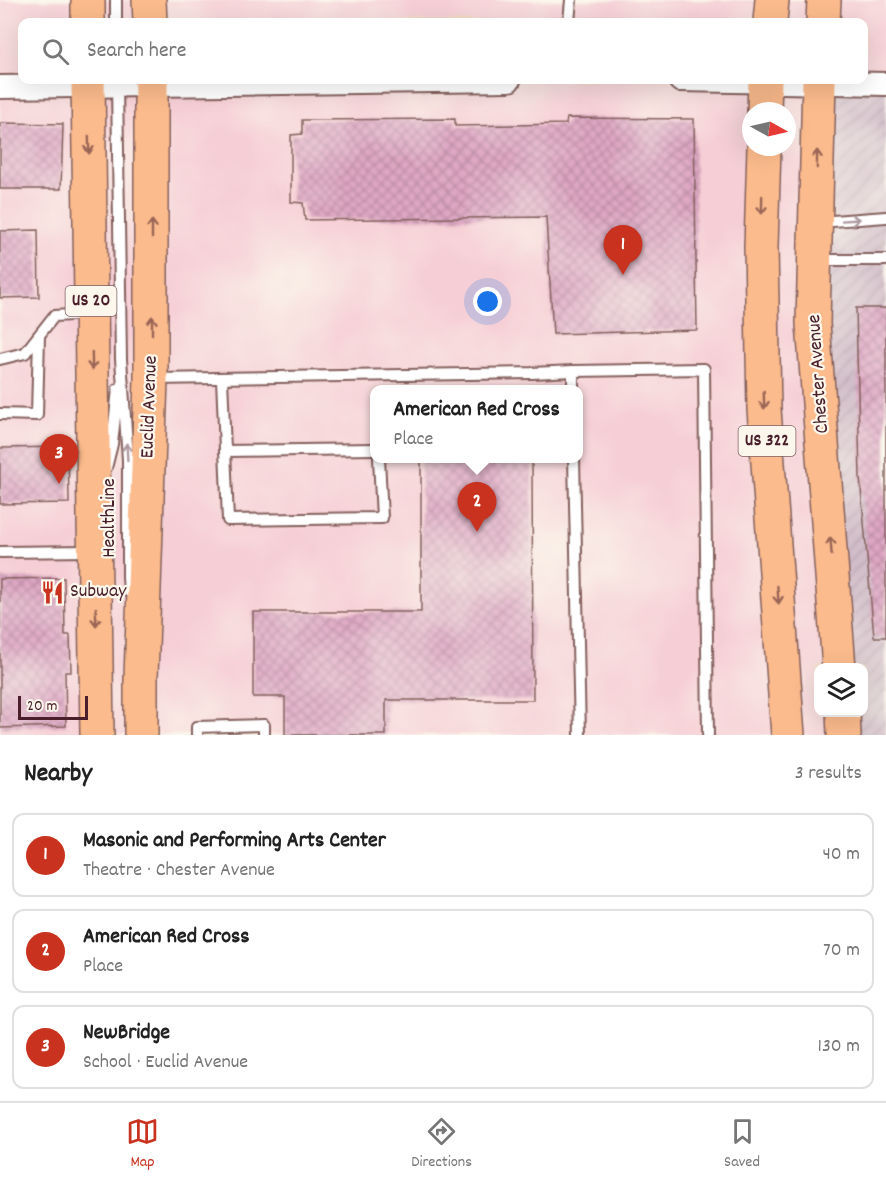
<!DOCTYPE html>
<html lang="en">
<head>
<meta charset="utf-8">
<style>
  :root { --surface:#fff; --page:#f2f2f2; --text:#222; --muted:#767676; --line:#e0e0e0; --accent:#c8321e }
  body { margin:0; font-family:Dekko,sans-serif; background:var(--page); color:var(--text) }
  .controls { position:absolute; right:18px; bottom:18px; display:grid; overflow:hidden; border-radius:12px; box-shadow:0 6px 24px #0002 }
  .controls button { width:54px; height:54px; display:grid; place-items:center; padding:0; border:0; border-bottom:2px solid var(--line); background:var(--surface); color:var(--text); font:30px sans-serif }
  .compass { position:absolute; left:742px; top:102px; width:54px; height:54px; border-radius:50%; background:var(--surface); box-shadow:0 6px 24px #0002; rotate:98deg }
  .scale { position:absolute; left:18px; bottom:15px; width:70px; box-sizing:border-box; padding-left:6px; border:3px solid #4a1f2b; border-top:0; font-size:16px; line-height:21px; white-space:nowrap; color:#4a1f2b; -webkit-text-stroke:4px #fbf7ec; paint-order:stroke }
  .you { position:absolute; left:488px; top:302px; width:21px; height:21px; margin:-15px; border:4px solid #fff; border-radius:50%; background:#1a73e8; box-shadow:0 0 0 9px #1a73e833 }
  .badge { display:grid; place-items:center; width:39px; height:39px; border-radius:50%; background:var(--accent); color:#fff; font-size:20px; font-weight:700 }
  .pin { position:absolute; translate:-50% -50px; filter:drop-shadow(0 2px 3px #0008) }
  .pin::after { content:''; position:absolute; top:32px; width:21px; height:18px; background:inherit; clip-path:polygon(0 0,100% 0,50% 100%) }
  .popup { position:absolute; left:370px; top:385px; width:213px; height:78px; box-sizing:border-box; display:grid; place-content:center; border-radius:12px; background:var(--surface); filter:drop-shadow(0 2px 4px #0005); font-size:20px; white-space:nowrap; color:var(--muted) }
  .popup b { font-size:22px; color:var(--text) }
  .popup::after { content:''; position:absolute; left:50%; top:100%; margin-left:-12px; border:12px solid transparent; border-top-color:var(--surface) }
  .list { margin:0; padding:0; list-style:none }
  h2 { display:flex; justify-content:space-between; align-items:center; height:78px; margin:0; padding:0 24px; font-size:26px }
  h2 small { font-size:20px; font-weight:400; color:var(--muted) }
  .list li { display:grid; grid-template-columns:39px 1fr auto; gap:18px; align-items:center; box-sizing:border-box; height:84px; margin:0 12px 12px; padding:0 12px; border:2px solid var(--line); border-radius:12px }
  .list b { display:block; font-size:22px; white-space:nowrap }
  .list p { margin:0; font-size:20px; white-space:nowrap; color:var(--muted) }
  .list em { font-size:20px; font-style:normal; color:var(--muted) }
  .icon { flex:none; width:33px; height:33px; fill:none; stroke:currentColor; stroke-width:2; stroke-linecap:round; stroke-linejoin:round }
  .map { position:relative; flex:none; width:886px; height:735px; overflow:hidden }
  .search { position:absolute; background:var(--surface); box-shadow:0 6px 24px #0002; left:18px; right:18px; top:18px; height:66px; display:flex; align-items:center; gap:15px; box-sizing:border-box; padding:0 21px; border-radius:12px; color:var(--muted); font-size:22px }
  .sheet { height:366px; background:var(--surface) }
  nav { display:flex; justify-content:space-around; align-items:center; box-sizing:border-box; height:84px; border-top:2px solid var(--line); background:var(--surface); font-size:16px; color:var(--muted) }
  nav a { display:grid; justify-items:center; gap:3px }
  nav .on { color:var(--accent) }
  .map>svg:first-child { display:block }
</style>
</head>
<body>
<div class="map">
<svg width="886" height="735" viewBox="0 0 886 735">
  <defs>
    <pattern id="industrial-furrows" width="10" height="10" patternUnits="userSpaceOnUse" patternTransform="scale(1.5)"><rect width="10" height="10" fill="#d1bdc9"/><path d="M-1 1l2-2M0 10L10 0M9 11l2-2" fill="none" stroke="#b5a2ad"/></pattern>
    <pattern id="building-cross-hatch" width="8" height="8" patternUnits="userSpaceOnUse" patternTransform="scale(1.5)"><rect width="8" height="8" fill="#dfa8c5"/><path d="M0 0l8 8M0 8l8-8" fill="none" stroke="#b788a0"/></pattern>
  </defs>
  <rect width="100%" height="100%" fill="#fbf7ec"/>
  <filter id="ink" filterUnits="userSpaceOnUse"><feTurbulence type="fractalNoise" baseFrequency=".0167" numOctaves="2"/><feDisplacementMap in="SourceGraphic" scale="12" xChannelSelector="R" yChannelSelector="G"/><feConvolveMatrix kernelMatrix="1 2 1 2 8 2 1 2 1" color-interpolation-filters="sRGB"/></filter>
  <filter id="wash" filterUnits="userSpaceOnUse"><feTurbulence type="fractalNoise" baseFrequency=".008" numOctaves="4" result="noise"/><feDisplacementMap in="SourceGraphic" scale="24" xChannelSelector="R" yChannelSelector="G"/><feGaussianBlur stdDeviation="1.35" result="paint"/><feColorMatrix in="noise" values="0 0 0 0 0 0 0 0 0 0 0 0 0 0 0 0 0 1.4 0 .05"/><feComposite in="paint" operator="in"/></filter>
  <g filter="url(#wash)">
    <rect width="100%" height="100%" fill="#f0dcba"/>
    <path fill="#f6cfd6" fill-rule="evenodd" d="M 0,0 L 886,0 L 886,84 L 839,667 L 818,668 L 818,712 L 843,713 L 844,735 L 0,735 ZM 22,22 L 864,22 L 864,80 L 22,80 ZM 751,111 L 787,111 L 787,147 L 751,147 ZM 375,390 L 579,390 L 579,458 L 375,458 Z"/>
    <path fill="url(#industrial-furrows)" d="M 819,83 L 886,84 L 886,735 L 844,735 L 843,713 L 864,712 L 864,668 L 839,667 Z"/>
    <g id="blocks">
      <g fill="url(#building-cross-hatch)">
        <path d="M 567,118 L 694,119 L 697,330 L 553,334 L 546,217 L 305,220 L 303,203 L 291,202 L 291,135 L 302,134 L 302,120 L 455,119 L 455,126 L 566,124 Z"/>
        <path d="M 0,123 L 63,124 L 61,189 L 0,189 Z"/>
        <path d="M 38,230 L 39,297 L 0,298 L 0,231 Z"/>
        <path d="M 856,308 L 886,308 L 886,637 L 874,637 L 860,477 Z"/>
        <path d="M 68,447 L 69,503 L 0,504 L 0,448 Z"/>
        <path d="M 421,458 L 532,458 L 533,700 L 386,700 L 386,735 L 285,735 L 285,697 L 253,697 L 253,612 L 421,612 Z"/>
        <path d="M 64,578 L 65,635 L 70,635 L 71,672 L 65,672 L 66,726 L 0,728 L 0,579 Z"/>
      </g>
    </g>
  </g>
  <g filter="url(#ink)">
    <use href="#blocks" fill-opacity="0" stroke="#84615d" stroke-width="1.5"/>
    <g fill="none" stroke-linecap="round" stroke-linejoin="round">
      <defs>
        <g id="lane">
          <path d="M 116,22 L 116,0"/>
          <path d="M 569,22 L 571,0"/>
          <path d="M 117,83 L 121,359 L 128,460 L 128,577 L 129,592"/>
          <path d="M 819,222 L 886,217"/>
          <path d="M 817,260 L 886,260"/>
          <path d="M 0,359 L 25,353 L 54,316 L 88,314"/>
          <path d="M 155,379 L 532,373 L 573,371"/>
          <path d="M 222,379 L 228,520 L 382,518 L 379,458"/>
          <path d="M 573,390 L 573,371 L 704,369 L 708,735"/>
          <path d="M 0,414 L 37,415 L 39,336"/>
          <path d="M 225,451 L 375,449"/>
          <path d="M 574,458 L 580,735"/>
          <path d="M 106,468 L 112,444 L 118,389"/>
          <path d="M 0,552 L 90,551"/>
          <path d="M 197,735 L 197,727 L 264,725 L 264,735"/>
        </g>
        <g id="street">
          <path d="M 680,80 L 886,84"/>
          <path d="M 0,87 L 509,80"/>
        </g>
        <g id="primary">
          <path d="M 149,0 L 150,22"/>
          <path d="M 88,22 L 88,0"/>
          <path d="M 770,22 L 772,0"/>
          <path d="M 823,22 L 824,0"/>
          <path d="M 88,80 L 97,735"/>
          <path d="M 819,80 L 813,323 L 839,668"/>
          <path d="M 764,111 L 765,80"/>
          <path d="M 764,147 L 761,247 L 764,409 L 788,735"/>
          <path d="M 843,712 L 844,735"/>
          <path d="M 141,735 L 141,678 L 151,379 L 151,80"/>
        </g>
      </defs>
      <use href="#lane" stroke="#84615d" stroke-width="14"/>
      <use href="#street" stroke="#84615d" stroke-width="26"/>
      <use href="#primary" stroke="#84615d" stroke-width="36"/>
      <use href="#lane" stroke="#fff" stroke-width="10"/>
      <use href="#street" stroke="#fff" stroke-width="22"/>
      <use href="#primary" stroke="#fbbb8c" stroke-width="33"/>
    </g>
    <defs><path id="oneway-shaft" d="M-6 0H5M1.5-3L5.5 0L1.5 3" fill="none" stroke-width="1.6" stroke-linecap="round" stroke-linejoin="round" transform="scale(1.5)"/></defs>
    <g stroke="#9a6557">
      <use href="#oneway-shaft" transform="translate(89 145) rotate(89)"/>
      <use href="#oneway-shaft" transform="translate(817 159) rotate(-89)"/>
      <use href="#oneway-shaft" transform="translate(762 205) rotate(91)"/>
      <use href="#oneway-shaft" transform="translate(152 229) rotate(-90)"/>
      <use href="#oneway-shaft" transform="translate(152 325) rotate(-90)"/>
      <use href="#oneway-shaft" transform="translate(92 361) rotate(89)"/>
      <use href="#oneway-shaft" transform="translate(764 400) rotate(88)"/>
      <use href="#oneway-shaft" transform="translate(831 546) rotate(-94)"/>
      <use href="#oneway-shaft" transform="translate(778 595) rotate(86)"/>
      <use href="#oneway-shaft" transform="translate(96 617) rotate(89)"/>
    </g>
    <g stroke="#ae9aa0">
      <use href="#oneway-shaft" transform="translate(851 220) rotate(-4)"/>
      <use href="#oneway-shaft" transform="translate(127 452) rotate(-93)"/>
    </g>
  </g>
  <defs>
    <symbol id="restaurant-bare" viewBox="-9 -9 18 18"><path d="M-5-6h1v4h1v-4h1v4h1v-4h1v5L-1.5 .5V6h-2V.5L-5-1ZM5-6V6H3V1.5H1.5Q1.5-4 5-6Z" fill="#c8321e" stroke="#fbf7ec" stroke-width="2.5" paint-order="stroke"/></symbol>
  </defs>
  <g fill-rule="evenodd">
    <use href="#restaurant-bare" x="36" y="576" width="33" height="33"/>
  </g>
  <g text-anchor="middle" dominant-baseline="central" stroke-width="4.5" stroke-linejoin="round" paint-order="stroke">
    <g fill="#fbf7ec" stroke="#7f6065" stroke-width="1.5">
      <rect x="65.5" y="286" width="51" height="30" rx="4.5"/>
      <rect x="738.5" y="426" width="57" height="30" rx="4.5"/>
    </g>
    <g font-size="18" font-weight="bold" fill="#4a1f2b">
      <text x="91" y="301">US 20</text>
      <text x="767" y="441">US 322</text>
    </g>
    <g font-size="20" fill="#4a1f2b" stroke="#fbf7ec">
      <text transform="translate(819 374) rotate(-94)">Chester Avenue</text>
      <text transform="translate(150 407) rotate(-88)">Euclid Avenue</text>
      <text transform="translate(110 518) rotate(-90)">HealthLine</text>
    </g>
    <g font-size="20" fill="#4a1f2b" stroke="#fbf7ec" text-anchor="start">
      <text x="70" y="592">Subway</text>
    </g>
  </g>
</svg>
<div class="controls">
<button><svg class="icon" aria-label="layers" viewBox="0 0 24 24"><path d="M12 4l9 5-9 5-9-5zM3 14l9 5 9-5"/></svg></button>
</div>
<svg class="compass" viewBox="-18 -18 36 36"><path d="M0-13l5 13h-10z" fill="#e53935"/><path d="M0 13l5-13h-10z" fill="#767676"/></svg>
<div class="scale">20 m</div>
<div class="you"></div>
<div class="pin badge" style="left:623px;top:275px">1</div>
<div class="pin badge" style="left:477px;top:532px">2</div>
<div class="popup"><b>American Red Cross</b>Place</div>
<div class="pin badge" style="left:59px;top:484px">3</div>
<div class="search"><svg class="icon" aria-label="search" viewBox="0 0 24 24"><circle cx="10" cy="10" r="6"/><path d="M15 15l6 6"/></svg>Search here</div>
</div>
<section class="sheet">
<h2>Nearby<small>3 results</small></h2>
<ul class="list">
<li><span class="badge">1</span><div><b>Masonic and Performing Arts Center</b><p>Theatre · Chester Avenue</p></div><em>40 m</em></li>
<li><span class="badge">2</span><div><b>American Red Cross</b><p>Place</p></div><em>70 m</em></li>
<li><span class="badge">3</span><div><b>NewBridge</b><p>School · Euclid Avenue</p></div><em>130 m</em></li>
</ul>
</section>
<nav>
<a class="on"><svg class="icon" aria-label="map" viewBox="0 0 24 24"><path d="M3 6l6-2 6 2 6-2v14l-6 2-6-2-6 2zM9 4v14M15 6v14"/></svg>Map</a>
<a><svg class="icon" aria-label="directions" viewBox="0 0 24 24"><path d="M12 3l9 9-9 9-9-9zM9 14v-3h6M13 9l2 2-2 2"/></svg>Directions</a>
<a><svg class="icon" aria-label="saved" viewBox="0 0 24 24"><path d="M7 4h10v16l-5-4-5 4z"/></svg>Saved</a>
</nav>
</body>
</html>
